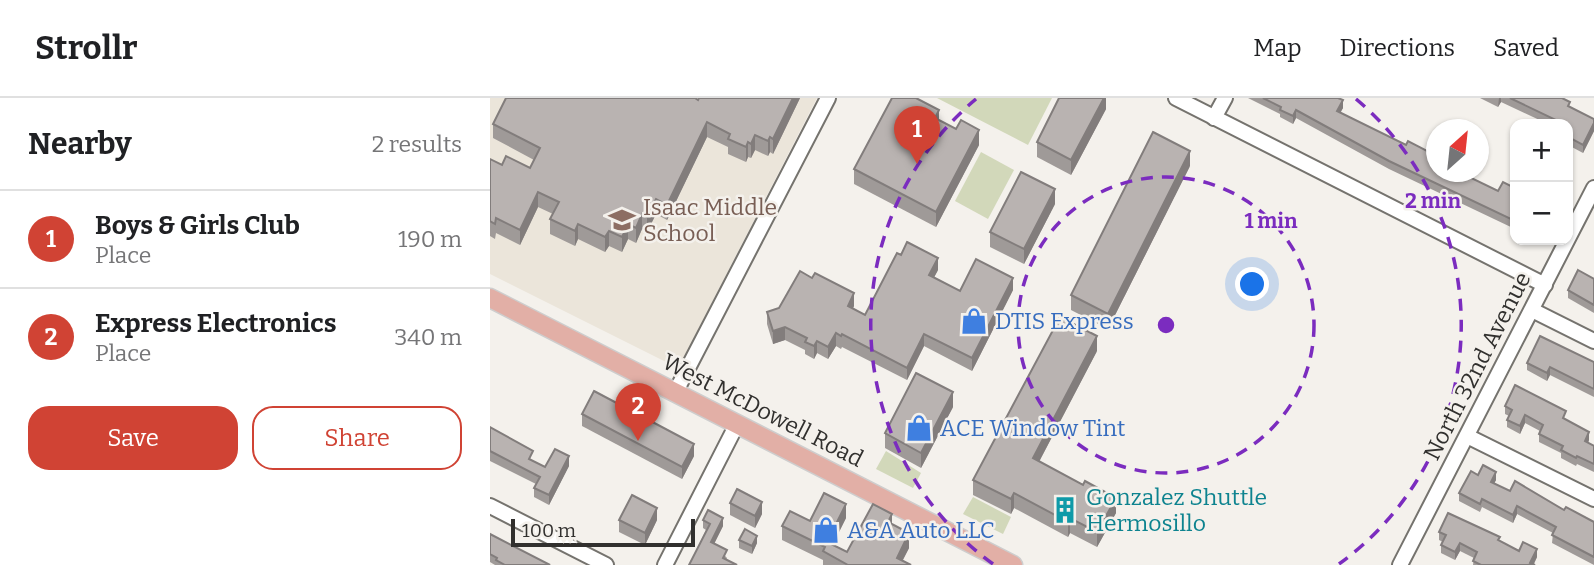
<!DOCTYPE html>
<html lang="en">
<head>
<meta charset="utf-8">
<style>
  :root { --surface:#fff; --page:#f6f6f6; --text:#202124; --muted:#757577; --line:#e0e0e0; --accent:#d04334 }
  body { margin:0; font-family:Bitter,serif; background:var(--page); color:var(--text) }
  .controls { position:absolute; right:21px; top:21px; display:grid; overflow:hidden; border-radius:14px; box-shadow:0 2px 5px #0004 }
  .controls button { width:63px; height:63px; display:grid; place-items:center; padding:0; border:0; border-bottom:2px solid var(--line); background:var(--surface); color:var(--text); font:35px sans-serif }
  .compass { position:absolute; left:936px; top:21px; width:63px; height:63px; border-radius:50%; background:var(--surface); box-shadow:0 2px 5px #0004; rotate:27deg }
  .scale { position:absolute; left:21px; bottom:18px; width:184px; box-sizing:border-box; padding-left:7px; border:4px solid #31302e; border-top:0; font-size:19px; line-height:24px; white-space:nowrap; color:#31302e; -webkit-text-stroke:5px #f4f1ec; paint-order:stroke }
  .you { position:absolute; left:763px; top:187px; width:24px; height:24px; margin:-18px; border:5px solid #fff; border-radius:50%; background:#1a73e8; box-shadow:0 0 0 10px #1a73e833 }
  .badge { display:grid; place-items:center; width:46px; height:46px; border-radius:50%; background:var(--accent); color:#fff; font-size:23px; font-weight:700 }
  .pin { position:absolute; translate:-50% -58px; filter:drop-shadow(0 2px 4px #0008) }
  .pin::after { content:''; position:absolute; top:37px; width:24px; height:21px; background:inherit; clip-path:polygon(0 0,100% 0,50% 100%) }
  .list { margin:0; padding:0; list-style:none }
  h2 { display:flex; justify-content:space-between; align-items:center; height:91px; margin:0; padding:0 28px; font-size:30px }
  h2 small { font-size:23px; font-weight:400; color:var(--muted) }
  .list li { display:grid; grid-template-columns:46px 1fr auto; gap:21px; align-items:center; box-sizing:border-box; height:98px; padding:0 28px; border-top:2px solid var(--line) }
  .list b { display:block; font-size:26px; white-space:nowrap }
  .list p { margin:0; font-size:23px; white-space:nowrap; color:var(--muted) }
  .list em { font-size:23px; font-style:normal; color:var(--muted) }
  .actions { display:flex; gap:14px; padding:21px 28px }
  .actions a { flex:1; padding:16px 0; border:2px solid var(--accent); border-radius:21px; text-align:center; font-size:24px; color:var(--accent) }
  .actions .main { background:var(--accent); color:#fff }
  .map { position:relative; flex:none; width:1104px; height:467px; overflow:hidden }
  header { display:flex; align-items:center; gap:42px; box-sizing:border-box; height:98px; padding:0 35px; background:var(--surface); border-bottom:2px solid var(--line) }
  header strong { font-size:33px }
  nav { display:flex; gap:38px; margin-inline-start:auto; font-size:24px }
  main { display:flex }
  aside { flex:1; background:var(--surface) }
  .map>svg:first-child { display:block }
</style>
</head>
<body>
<header>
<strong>Strollr</strong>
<nav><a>Map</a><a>Directions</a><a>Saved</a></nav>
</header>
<main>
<aside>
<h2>Nearby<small>2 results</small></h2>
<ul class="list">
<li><span class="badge">1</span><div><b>Boys &amp; Girls Club</b><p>Place</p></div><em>190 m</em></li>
<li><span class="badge">2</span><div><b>Express Electronics</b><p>Place</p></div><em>340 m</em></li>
</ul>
<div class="actions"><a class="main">Save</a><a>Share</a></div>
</aside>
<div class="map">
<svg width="1104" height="467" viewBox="0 0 1104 467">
  <rect width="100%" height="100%" fill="#f4f1ec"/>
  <path fill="#ebe5da" d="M 0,0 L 327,0 L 197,253 L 192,261 L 184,265 L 176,264 L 0,176 Z"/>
  <g fill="#d2d8ba">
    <path d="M 447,0 L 562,0 L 538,47 Z"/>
    <path d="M 491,54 L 524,72 L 498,121 L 465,103 Z"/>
    <path d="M 396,353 L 431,375 L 423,390 L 386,371 Z"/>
    <path d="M 483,399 L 521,419 L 513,436 L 473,416 Z"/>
  </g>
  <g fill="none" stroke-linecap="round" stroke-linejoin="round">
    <defs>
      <g id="minor">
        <path d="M 686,0 L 1055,187"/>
        <path d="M 724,20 L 735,0"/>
        <path d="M 1042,212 L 1104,243"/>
        <path d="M 185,295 L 338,0"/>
        <path d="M 977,338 L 1104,401"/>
        <path d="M 0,408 L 116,467"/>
        <path d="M 175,467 L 247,326"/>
        <path d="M 910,467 L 1104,90"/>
      </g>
      <path id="major" d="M 0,200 L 523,467"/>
    </defs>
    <use href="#minor" stroke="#75736e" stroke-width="18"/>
    <use href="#major" stroke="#cecdcd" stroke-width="21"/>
    <use href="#minor" stroke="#fff" stroke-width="14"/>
    <use href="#major" stroke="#e2afa6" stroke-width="18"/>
  </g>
  <g fill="#9f9a98">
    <path d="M 310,0 L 283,56 L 280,54 L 278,58 L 265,52 L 261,60 L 258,59 L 256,64 L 238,56 L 238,49 L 217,39 L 177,122 L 166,116 L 157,134 L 152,131 L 146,145 L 138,141 L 132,154 L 119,148 L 115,154 L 88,141 L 85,148 L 60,136 L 60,121 L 63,116 L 48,109 L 30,147 L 6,135 L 5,141 L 0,138 L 0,61 L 12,67 L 40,70 L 44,62 L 3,40 L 3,26 L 208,2 Z"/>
    <path d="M 616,0 L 616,11 L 581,77 L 547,59 L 547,44 Z"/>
    <path d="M 758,0 L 848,0 L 853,10 L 850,14 L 947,74 L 1008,93 L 1025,90 L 1025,131 L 899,71 L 806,20 L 803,26 L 790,19 L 790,16 Z"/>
    <path d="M 990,0 L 1072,0 L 1080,9 L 1104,21 L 1104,33 L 1093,55 L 1078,47 L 1078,26 L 1058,26 L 1011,4 L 1008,9 Z"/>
    <path d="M 449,22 L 489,47 L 446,129 L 364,86 L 364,71 Z"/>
    <path d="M 700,68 L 618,231 L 581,212 L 581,197 Z"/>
    <path d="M 565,106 L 534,166 L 500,149 L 500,134 Z"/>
    <path d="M 448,172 L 444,179 L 470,193 L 523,192 L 482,273 L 434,248 L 417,282 L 352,249 L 351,251 L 346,248 L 338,261 L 327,255 L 324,261 L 315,256 L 315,252 L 295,242 L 283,246 L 277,226 L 277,214 L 364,208 L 363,210 L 375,217 Z"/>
    <path d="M 1104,181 L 1104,215 L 1078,200 L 1078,192 Z"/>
    <path d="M 607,253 L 549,364 L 626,415 L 607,449 L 580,435 L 578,439 L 524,410 L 521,416 L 483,397 L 483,382 Z"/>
    <path d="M 1104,264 L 1104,299 L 1060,277 L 1057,283 L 1037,272 L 1037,265 Z"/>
    <path d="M 1015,308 L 1076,321 L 1076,322 L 1099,342 L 1098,345 L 1104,348 L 1104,374 L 1087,366 L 1086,368 L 1071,360 L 1071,355 L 1049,344 L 1049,336 L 1050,333 L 1035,325 L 1030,336 L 1017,329 L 1017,322 L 1019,318 L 1015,316 Z"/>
    <path d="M 463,309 L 431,370 L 395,350 L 395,335 Z"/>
    <path d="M 92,316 L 204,358 L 192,381 L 92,328 Z"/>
    <path d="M 0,329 L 42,363 L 55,369 L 79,368 L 59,407 L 44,399 L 44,390 L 46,386 L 0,363 Z"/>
    <path d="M 988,377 L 1006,382 L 1004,385 L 1020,393 L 1104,424 L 1104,467 L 1062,445 L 1063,435 L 1027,416 L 1023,425 L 992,409 L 990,414 L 969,403 L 969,395 Z"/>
    <path d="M 240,405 L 272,416 L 265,430 L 240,417 Z"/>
    <path d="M 356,420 L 343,446 L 357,454 L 402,427 L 419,450 L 413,462 L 421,467 L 333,467 L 333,462 L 292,442 L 292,428 L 320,423 Z"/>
    <path d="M 129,422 L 167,422 L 155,447 L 129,434 Z"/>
    <path d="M 213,422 L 233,428 L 224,446 L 237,460 L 236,462 L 199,467 L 216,432 L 213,430 Z"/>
    <path d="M 949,434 L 1010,443 L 1029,453 L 1047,459 L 1044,466 L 1045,467 L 983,467 L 984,460 L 970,453 L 965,462 L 951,455 L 951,447 L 953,444 L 949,442 Z"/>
    <path d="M 0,436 L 60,467 L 5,467 L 0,464 Z"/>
    <path d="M 249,442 L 267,445 L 262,456 L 249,450 Z"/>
  </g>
  <g fill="#827d7c">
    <path d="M 303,0 L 310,0 L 283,56 L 283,41 Z"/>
    <path d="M 614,0 L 616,0 L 616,11 L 581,77 L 581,62 Z"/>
    <path d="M 1009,0 L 1011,0 L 1011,4 L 1008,9 Z"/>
    <path d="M 853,2 L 853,10 L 847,21 L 847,13 Z"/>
    <path d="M 449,12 L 449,27 L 445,20 Z"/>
    <path d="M 806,12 L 806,20 L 803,26 L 803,18 Z"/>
    <path d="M 217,24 L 217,39 L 177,122 L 177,107 Z"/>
    <path d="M 1104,25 L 1104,33 L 1093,55 L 1093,47 Z"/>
    <path d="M 489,32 L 489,47 L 446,129 L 446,114 Z"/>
    <path d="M 265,37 L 265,52 L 261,60 L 261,46 Z"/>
    <path d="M 280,39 L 280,54 L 278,58 L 278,43 Z"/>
    <path d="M 258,44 L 258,59 L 256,64 L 256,49 Z"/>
    <path d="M 700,53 L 700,68 L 618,231 L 618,216 Z"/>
    <path d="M 565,91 L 565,106 L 534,166 L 534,151 Z"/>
    <path d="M 48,94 L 48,109 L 30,147 L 30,132 Z"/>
    <path d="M 166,101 L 166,116 L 157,134 L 157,119 Z"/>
    <path d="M 152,116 L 152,131 L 146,145 L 146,130 Z"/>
    <path d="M 88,126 L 88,141 L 85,148 L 85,133 Z"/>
    <path d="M 138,126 L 138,141 L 132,154 L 132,139 Z"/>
    <path d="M 119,133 L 119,148 L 115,154 L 115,139 Z"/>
    <path d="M 448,160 L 448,172 L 439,189 L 439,177 Z"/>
    <path d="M 523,180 L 523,192 L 482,273 L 482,260 Z"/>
    <path d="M 364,195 L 364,208 L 358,220 L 358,208 Z"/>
    <path d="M 295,229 L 295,242 L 283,246 L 283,233 Z"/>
    <path d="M 346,235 L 346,248 L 338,261 L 338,249 Z"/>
    <path d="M 434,236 L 434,248 L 417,282 L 417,270 Z"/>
    <path d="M 607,238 L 607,253 L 543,375 L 543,360 Z"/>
    <path d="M 327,243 L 327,255 L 324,261 L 324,248 Z"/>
    <path d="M 1060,269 L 1060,277 L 1057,283 L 1057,275 Z"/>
    <path d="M 463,294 L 463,309 L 431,370 L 431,355 Z"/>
    <path d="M 1035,317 L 1035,325 L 1030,336 L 1030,328 Z"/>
    <path d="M 1099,334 L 1099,342 L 1095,351 L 1095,343 Z"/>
    <path d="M 204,346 L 204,358 L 192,381 L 192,369 Z"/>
    <path d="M 79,358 L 79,368 L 59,407 L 59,397 Z"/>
    <path d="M 1006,374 L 1006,382 L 1001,392 L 1001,384 Z"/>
    <path d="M 524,395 L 524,410 L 521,416 L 521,401 Z"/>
    <path d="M 626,400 L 626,415 L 607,449 L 607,434 Z"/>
    <path d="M 272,404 L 272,416 L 265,430 L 265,418 Z"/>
    <path d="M 356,406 L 356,420 L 338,456 L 337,444 Z"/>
    <path d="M 1027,408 L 1027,416 L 1023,425 L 1023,417 Z"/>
    <path d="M 167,410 L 167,422 L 155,447 L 155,435 Z"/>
    <path d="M 402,416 L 402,430 L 398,424 Z"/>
    <path d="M 233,420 L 233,428 L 221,452 L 221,444 Z"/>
    <path d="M 580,420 L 580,435 L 578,439 L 578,424 Z"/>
    <path d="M 419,435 L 419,450 L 410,467 L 407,460 Z"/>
    <path d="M 267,438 L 267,445 L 262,456 L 262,448 Z"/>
    <path d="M 970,445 L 970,453 L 965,462 L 965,454 Z"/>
    <path d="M 1047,451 L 1047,459 L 1043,467 L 1040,465 Z"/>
  </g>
  <g fill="#b9b3b1" stroke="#827d7c" stroke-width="2">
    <path d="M 16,0 L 205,0 L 208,2 L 209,0 L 303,0 L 283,41 L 280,39 L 278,43 L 265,37 L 261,46 L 258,44 L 256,49 L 238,41 L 240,36 L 217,24 L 177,107 L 166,101 L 157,119 L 152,116 L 146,130 L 138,126 L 132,139 L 119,133 L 115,139 L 88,126 L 85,133 L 60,121 L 69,104 L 48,94 L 30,132 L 6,120 L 5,126 L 0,123 L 0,61 L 12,67 L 16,58 L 40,70 L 50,50 L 3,26 Z"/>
    <path d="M 402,0 L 426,0 L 449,12 L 445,20 L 466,31 L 471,22 L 489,32 L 446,114 L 364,71 Z"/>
    <path d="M 569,0 L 614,0 L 581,62 L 547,44 Z"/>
    <path d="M 773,0 L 848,0 L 853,2 L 847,13 L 916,47 L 918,43 L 947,58 L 947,74 L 969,74 L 1008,93 L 1013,84 L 1025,90 L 1025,123 L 899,63 L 806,12 L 803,18 L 790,12 L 791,9 Z"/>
    <path d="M 1020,0 L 1072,0 L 1080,4 L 1078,8 L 1104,21 L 1104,25 L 1093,47 L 1078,39 L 1078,26 L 1074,26 Z"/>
    <path d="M 663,34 L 700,53 L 618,216 L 581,197 Z"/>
    <path d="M 531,74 L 565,91 L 534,151 L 500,134 Z"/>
    <path d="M 417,144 L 448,160 L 439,177 L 470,193 L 486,161 L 523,180 L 482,260 L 434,236 L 417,270 L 352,236 L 351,238 L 346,235 L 338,249 L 327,243 L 324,248 L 315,244 L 317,240 L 295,229 L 283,233 L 277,214 L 289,210 L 310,173 L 322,180 L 325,175 L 364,195 L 358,208 L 375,217 L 407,155 L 411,157 Z"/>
    <path d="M 1088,172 L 1104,181 L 1104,207 L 1078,192 Z"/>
    <path d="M 570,219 L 607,238 L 543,360 L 593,387 L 595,383 L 626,400 L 607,434 L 580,420 L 578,424 L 524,395 L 521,401 L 483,382 Z"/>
    <path d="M 1050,238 L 1104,264 L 1104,291 L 1060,269 L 1057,275 L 1037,265 Z"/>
    <path d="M 426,275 L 463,294 L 431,355 L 395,335 Z"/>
    <path d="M 1025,287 L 1076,313 L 1073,320 L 1099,334 L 1095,343 L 1104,348 L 1104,366 L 1087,358 L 1086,360 L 1071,352 L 1073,348 L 1049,336 L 1053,327 L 1035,317 L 1030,328 L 1017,322 L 1022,312 L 1015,308 Z"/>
    <path d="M 104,293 L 204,346 L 192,369 L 92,316 Z"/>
    <path d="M 0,329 L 43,353 L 39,361 L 55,369 L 65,351 L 79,358 L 59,397 L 44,390 L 50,379 L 0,353 Z"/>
    <path d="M 993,367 L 1006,374 L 1001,384 L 1020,393 L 1025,383 L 1074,412 L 1076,409 L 1104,424 L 1104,459 L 1062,437 L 1066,429 L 1027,408 L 1023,417 L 992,401 L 990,406 L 969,395 L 981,373 L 988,377 Z"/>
    <path d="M 247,391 L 272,404 L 265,418 L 240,405 Z"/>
    <path d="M 334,395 L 356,406 L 337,444 L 357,454 L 383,406 L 402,416 L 398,424 L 419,435 L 407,460 L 421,467 L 358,467 L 333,453 L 335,449 L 292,428 L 300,413 L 320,423 Z"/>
    <path d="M 142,397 L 167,410 L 155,435 L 129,422 Z"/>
    <path d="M 218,412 L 233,420 L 221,444 L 237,452 L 233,460 L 247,467 L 199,467 L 220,426 L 213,422 Z"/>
    <path d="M 958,415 L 1010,439 L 1008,442 L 1029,453 L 1033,444 L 1047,451 L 1040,465 L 1045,467 L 991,467 L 983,463 L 987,454 L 970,445 L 965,454 L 951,447 L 956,437 L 949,434 Z"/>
    <path d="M 255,431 L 267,438 L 262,448 L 249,442 Z"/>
    <path d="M 0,436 L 60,467 L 15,467 L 6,462 L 7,460 L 0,456 Z"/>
  </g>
  <g fill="none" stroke="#7b2cbf" stroke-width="3.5" stroke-dasharray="12 9">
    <circle cx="676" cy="227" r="148"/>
    <path d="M503 466A295 295 0 0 1 486 1M866 1A295 295 0 0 1 849 466"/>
  </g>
  <defs>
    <symbol id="school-bare" viewBox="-9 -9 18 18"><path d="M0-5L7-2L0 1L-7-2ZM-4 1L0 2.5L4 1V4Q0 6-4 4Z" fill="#8d6e63" stroke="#f4f1ec" stroke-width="2.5" paint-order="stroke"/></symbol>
    <symbol id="shop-bare" viewBox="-9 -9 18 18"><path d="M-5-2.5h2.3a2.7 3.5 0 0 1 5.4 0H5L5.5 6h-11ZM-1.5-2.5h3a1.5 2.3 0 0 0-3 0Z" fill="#3f7fe0" stroke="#f4f1ec" stroke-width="2.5" paint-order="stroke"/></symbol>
    <symbol id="building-bare" viewBox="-9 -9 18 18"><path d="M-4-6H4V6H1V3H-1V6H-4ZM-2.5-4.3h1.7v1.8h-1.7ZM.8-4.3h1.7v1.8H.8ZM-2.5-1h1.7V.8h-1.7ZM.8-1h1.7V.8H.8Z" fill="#0f9aa8" stroke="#f4f1ec" stroke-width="2.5" paint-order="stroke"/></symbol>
  </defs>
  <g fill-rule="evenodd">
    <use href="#school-bare" x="113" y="103" width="38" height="38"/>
    <use href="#shop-bare" x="465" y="204" width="38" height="38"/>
    <use href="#shop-bare" x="410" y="311" width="38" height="38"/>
    <use href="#building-bare" x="556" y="393" width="38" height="38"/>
    <use href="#shop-bare" x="317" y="413" width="38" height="38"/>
  </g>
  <g text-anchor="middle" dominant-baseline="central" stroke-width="5" stroke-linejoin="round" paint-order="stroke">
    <g font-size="23" fill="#785e54" stroke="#f4f1ec" text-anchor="start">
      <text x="153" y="109">Isaac Middle<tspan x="153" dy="26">School</tspan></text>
    </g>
    <g font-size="23" fill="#366cbe" stroke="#f4f1ec" text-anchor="start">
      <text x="505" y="223">DTIS Express</text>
      <text x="450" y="330">ACE Window Tint</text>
      <text x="357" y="432">A&amp;A Auto LLC</text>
    </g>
    <g font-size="23" fill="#31302e" stroke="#f4f1ec">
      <text transform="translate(987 268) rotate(-63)">North 32nd Avenue</text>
      <text transform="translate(273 312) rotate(27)">West McDowell Road</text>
    </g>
    <g font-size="23" fill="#0d838f" stroke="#f4f1ec" text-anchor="start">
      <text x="596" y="399">Gonzalez Shuttle<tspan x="596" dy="26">Hermosillo</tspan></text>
    </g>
  </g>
  <circle cx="676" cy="227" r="10" fill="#7b2cbf" stroke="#f4f1ec" stroke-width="3.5"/>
  <g font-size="21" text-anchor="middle" font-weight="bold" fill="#7b2cbf" stroke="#f4f1ec" stroke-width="5" stroke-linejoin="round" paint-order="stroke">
    <text x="943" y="110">2 min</text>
    <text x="781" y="130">1 min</text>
  </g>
</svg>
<div class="controls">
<button>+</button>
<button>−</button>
</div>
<svg class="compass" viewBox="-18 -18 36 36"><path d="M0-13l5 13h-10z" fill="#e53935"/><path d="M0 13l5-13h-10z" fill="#757577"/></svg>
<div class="scale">100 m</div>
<div class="you"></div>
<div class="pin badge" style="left:427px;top:66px">1</div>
<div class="pin badge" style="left:148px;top:343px">2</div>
</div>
</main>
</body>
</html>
